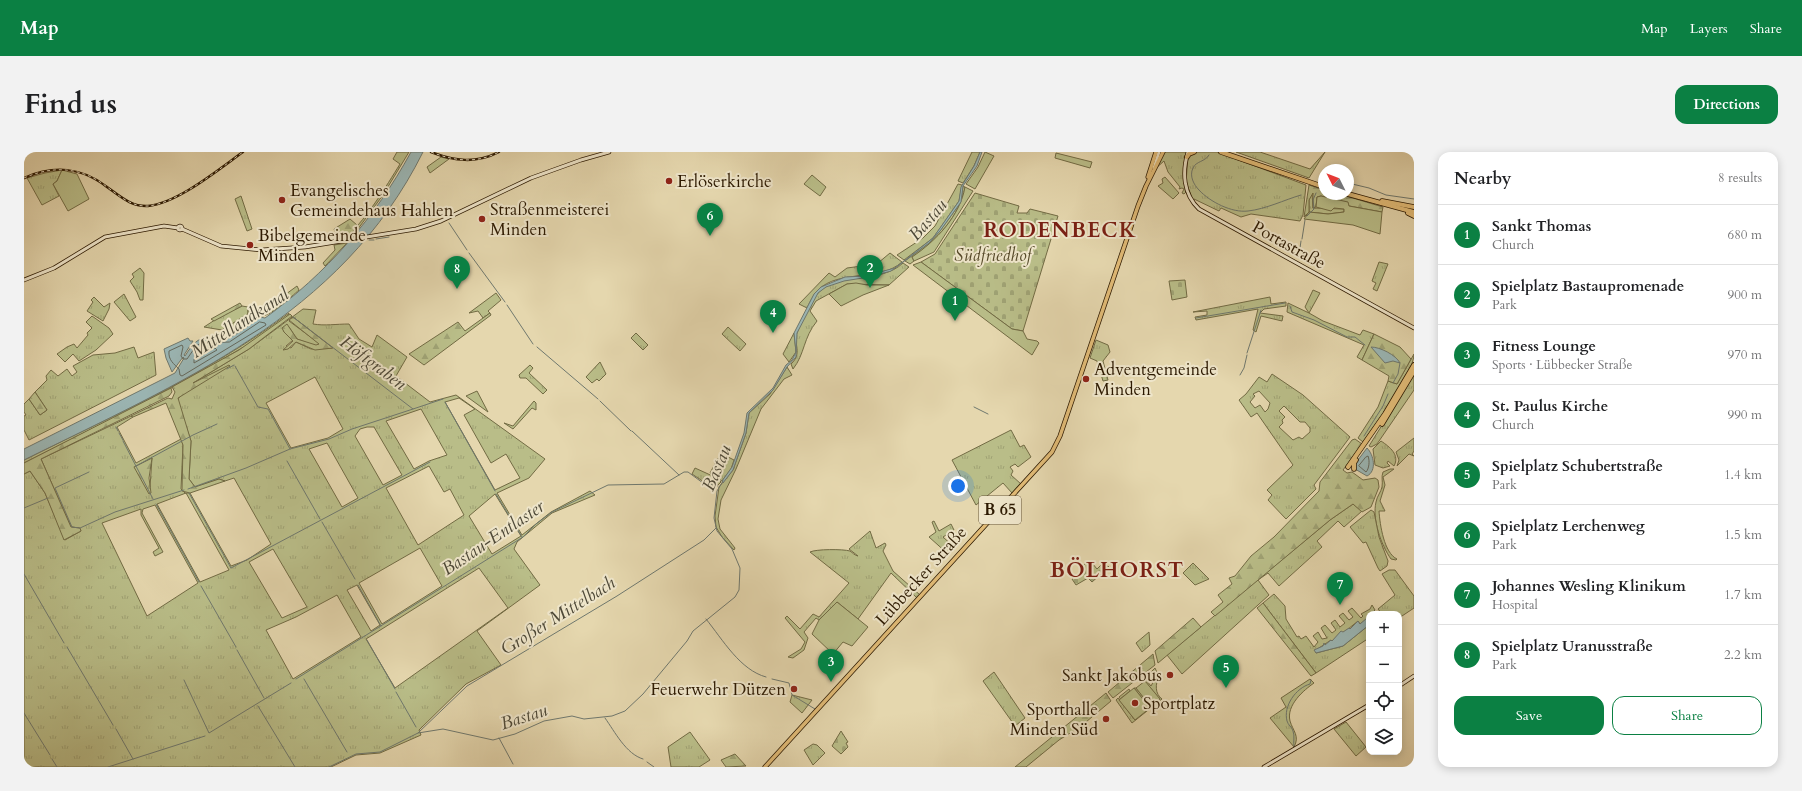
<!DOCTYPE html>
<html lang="en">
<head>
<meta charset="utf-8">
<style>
  :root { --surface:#fff; --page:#f2f2f2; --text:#202124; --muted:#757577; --line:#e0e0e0; --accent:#0b8043 }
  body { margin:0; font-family:Cardo,serif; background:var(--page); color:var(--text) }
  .controls { position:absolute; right:12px; bottom:12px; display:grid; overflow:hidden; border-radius:8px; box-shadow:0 2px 10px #0003 }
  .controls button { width:36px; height:36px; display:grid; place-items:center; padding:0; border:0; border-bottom:1px solid var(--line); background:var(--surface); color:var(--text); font:20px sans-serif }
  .compass { position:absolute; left:1294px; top:12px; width:36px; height:36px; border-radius:50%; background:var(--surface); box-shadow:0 2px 10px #0003; rotate:312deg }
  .you { position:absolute; left:934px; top:334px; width:14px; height:14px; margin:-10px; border:3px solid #fff; border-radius:50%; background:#1a73e8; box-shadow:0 0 0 6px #1a73e833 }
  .badge { display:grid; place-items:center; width:26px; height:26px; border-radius:50%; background:var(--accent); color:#fff; font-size:13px; font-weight:700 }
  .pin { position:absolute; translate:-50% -33px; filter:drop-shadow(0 1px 2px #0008) }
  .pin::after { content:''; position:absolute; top:21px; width:14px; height:12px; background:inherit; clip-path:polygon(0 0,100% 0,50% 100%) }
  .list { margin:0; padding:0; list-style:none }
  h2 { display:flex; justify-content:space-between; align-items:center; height:52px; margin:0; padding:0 16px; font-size:17px }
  h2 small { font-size:13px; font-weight:400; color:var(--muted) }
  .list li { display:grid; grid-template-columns:26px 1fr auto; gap:12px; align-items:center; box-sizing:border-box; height:60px; padding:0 16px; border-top:1px solid var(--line) }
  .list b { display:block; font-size:15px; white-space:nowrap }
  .list p { margin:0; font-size:13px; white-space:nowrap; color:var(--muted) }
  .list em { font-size:13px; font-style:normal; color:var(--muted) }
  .actions { display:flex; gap:8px; padding:12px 16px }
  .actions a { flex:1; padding:9px 0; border:1px solid var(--accent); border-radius:12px; text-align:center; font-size:14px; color:var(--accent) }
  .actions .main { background:var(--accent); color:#fff }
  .icon { flex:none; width:22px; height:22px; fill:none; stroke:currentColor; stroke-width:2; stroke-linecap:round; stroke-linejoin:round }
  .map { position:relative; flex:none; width:1390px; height:615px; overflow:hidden; border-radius:12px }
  header { display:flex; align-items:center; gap:24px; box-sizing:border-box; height:56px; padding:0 20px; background:var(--accent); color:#fff }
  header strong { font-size:19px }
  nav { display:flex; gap:22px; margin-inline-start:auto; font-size:14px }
  .intro { display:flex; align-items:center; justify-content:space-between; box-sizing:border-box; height:96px; padding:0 24px }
  h1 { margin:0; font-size:28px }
  .button { padding:10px 18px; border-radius:12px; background:var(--accent); color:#fff; font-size:14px; font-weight:700 }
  main { display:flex; gap:24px; padding:0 24px }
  aside { flex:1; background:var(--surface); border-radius:12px; box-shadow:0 2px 10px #0003 }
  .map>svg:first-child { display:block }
</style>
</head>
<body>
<header>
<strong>Map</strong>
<nav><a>Map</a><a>Layers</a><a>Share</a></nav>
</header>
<div class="intro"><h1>Find us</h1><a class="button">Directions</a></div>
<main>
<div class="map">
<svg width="1390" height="615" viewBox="0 0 1390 615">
  <defs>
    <pattern id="grass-tufts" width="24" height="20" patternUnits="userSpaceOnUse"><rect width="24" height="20" fill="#b9bd88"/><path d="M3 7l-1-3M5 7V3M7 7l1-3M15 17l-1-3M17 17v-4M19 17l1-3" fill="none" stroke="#9fa274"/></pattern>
    <pattern id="forest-firs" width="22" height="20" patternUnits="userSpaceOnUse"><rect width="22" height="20" fill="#b9bd88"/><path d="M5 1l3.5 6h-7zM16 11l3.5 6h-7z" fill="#9fa274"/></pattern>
    <pattern id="cemetery-stones" width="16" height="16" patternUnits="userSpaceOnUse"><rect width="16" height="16" fill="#b9bd88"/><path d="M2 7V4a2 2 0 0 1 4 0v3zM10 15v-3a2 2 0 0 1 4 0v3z" fill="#9fa274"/></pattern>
  </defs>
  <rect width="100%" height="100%" fill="#e5d7ae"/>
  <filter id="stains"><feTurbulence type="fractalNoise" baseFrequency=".005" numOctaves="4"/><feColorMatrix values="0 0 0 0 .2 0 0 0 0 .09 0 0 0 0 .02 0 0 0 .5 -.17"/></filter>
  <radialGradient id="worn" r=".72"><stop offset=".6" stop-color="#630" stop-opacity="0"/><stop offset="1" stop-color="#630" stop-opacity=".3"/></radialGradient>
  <g fill="url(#grass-tufts)" stroke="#726b44" fill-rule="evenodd">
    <path d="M 373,0 L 385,0 L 359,43 L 328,85 L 320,86 C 339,73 363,33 376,12 L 369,7 Z"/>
    <path d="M 948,0 L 956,0 L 950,14 L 939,31 L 934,29 Z"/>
    <path d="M 1133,0 L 1193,0 L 1282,33 L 1279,63 L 1276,69 L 1227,62 L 1217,65 L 1197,56 L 1195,59 L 1170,47 L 1169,49 L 1162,30 L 1164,5 L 1161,3 L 1160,28 L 1162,40 L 1160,42 L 1158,41 L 1160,37 L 1158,36 L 1155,37 L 1156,35 L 1144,20 L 1140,9 L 1131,17 Z"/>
    <path d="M 1212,0 L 1236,0 L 1286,17 L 1301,0 L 1285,26 Z"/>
    <path d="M 417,5 L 425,7 L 406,21 L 403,15 Z"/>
    <path d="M 38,18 L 33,29 L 29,32 L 35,44 L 18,53 L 3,26 L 21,21 Z"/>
    <path d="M 934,32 L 938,33 L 935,49 L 914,79 L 909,86 L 880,108 L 873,103 L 899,86 L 911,74 Z"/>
    <path d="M 939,34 L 941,35 C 936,64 912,89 888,105 L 890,109 L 886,112 L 881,109 L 905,91 L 916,79 L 937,50 Z"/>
    <path d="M 1288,41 L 1289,56 L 1320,57 L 1320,60 L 1304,62 L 1285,60 L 1285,48 Z"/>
    <path d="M 217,44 L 228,77 L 223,79 L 211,47 Z"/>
    <path d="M 323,91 L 301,114 L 299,111 L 311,98 L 310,93 Z"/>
    <path d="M 866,101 L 878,110 C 856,130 815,117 794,138 C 789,143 786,150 783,156 L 775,152 L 805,121 L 811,125 L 823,116 L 838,114 L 841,111 L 848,116 Z"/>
    <path d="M 1355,110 L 1364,112 L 1353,139 L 1349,137 L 1352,131 L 1348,129 Z"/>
    <path d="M 879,111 L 885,115 L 865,133 L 823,132 L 792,149 L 786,159 L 793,169 C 779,186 781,202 769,217 L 767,212 C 779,201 769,192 773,181 C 777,171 788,147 795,140 C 815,120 857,132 879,111 Z"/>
    <path d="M 116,116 L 120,121 L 119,148 L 116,148 L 113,140 L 106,129 L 110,125 L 108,122 Z"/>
    <path d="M 273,134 L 275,138 C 268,144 245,166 236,164 L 242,160 L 243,156 Z"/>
    <path d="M 1289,138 L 1296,141 L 1285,161 L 1299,169 L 1336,183 L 1339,178 L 1350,182 L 1338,208 L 1333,205 L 1340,193 L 1263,160 L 1264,151 L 1285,161 L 1281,155 Z"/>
    <path d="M 472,141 L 477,148 L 464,159 L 466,161 L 459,166 L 454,159 L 445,161 Z"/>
    <path d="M 100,142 L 112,165 L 106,169 L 90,150 Z"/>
    <path d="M 70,145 L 80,155 L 86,151 L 85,157 L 79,169 L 63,159 L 69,150 L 67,148 Z"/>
    <path d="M 1246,145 L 1247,152 L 1262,150 L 1262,154 L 1240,157 L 1236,161 L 1259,164 L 1258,169 L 1237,164 L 1232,180 L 1229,178 L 1234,157 L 1172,168 L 1171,165 L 1183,163 L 1183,159 L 1169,160 Z"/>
    <path d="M 218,154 L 236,157 L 224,156 L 224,162 L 198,178 L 180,175 L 197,164 Z"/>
    <path d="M 279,157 L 292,158 L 289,172 C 301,174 312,172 325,172 L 335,187 L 348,195 L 353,183 L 383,205 L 372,224 L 406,250 L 432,243 L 521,307 L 505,326 L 473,341 L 498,383 L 527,360 L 566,339 L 571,343 L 528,361 L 493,390 L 490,397 L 516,433 L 453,479 L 477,513 L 442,532 L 395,578 L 397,583 L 356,601 L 332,603 L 307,615 L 0,615 L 0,322 L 6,319 L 21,341 L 41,388 L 57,379 L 55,376 L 47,375 L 17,307 L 107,264 L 109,265 L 93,275 L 112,311 L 157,287 L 159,293 L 157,337 L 161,341 L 166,341 L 207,414 L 223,408 L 247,392 L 210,326 L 201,329 L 195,327 L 171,335 L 165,327 L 167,289 L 153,248 L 169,231 L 225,197 ZM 269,165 L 308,196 L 287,197 L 272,190 L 267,196 L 262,194 L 269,188 L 260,180 L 259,177 L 265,175 L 273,187 L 292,194 L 296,192 L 265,169 ZM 291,225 L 319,277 L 304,286 L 267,296 L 242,251 ZM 435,246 L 451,257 L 440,263 L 467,311 L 482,302 L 496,326 L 471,338 L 421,250 ZM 397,257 L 423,303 L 405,309 L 390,317 L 362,269 ZM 343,275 L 350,275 L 378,323 L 359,333 L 331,284 L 336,277 ZM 303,291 L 334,346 L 318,355 L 285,297 ZM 128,306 L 126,335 L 111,315 ZM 405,314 L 420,340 L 426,337 L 440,363 L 394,393 L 362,336 ZM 162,341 L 205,418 L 176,430 L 133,352 ZM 471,342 L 497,384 L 468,402 L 445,364 ZM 131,353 L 174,431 L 123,464 L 78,371 L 117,357 L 117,363 L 135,396 L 129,400 L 131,404 L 139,400 L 118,361 L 119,357 ZM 396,396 L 418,434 L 358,472 L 335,431 ZM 249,397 L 283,455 L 258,466 L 225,410 ZM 455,416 L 484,456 L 371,536 L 342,487 ZM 333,433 L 356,473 L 347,479 L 323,438 ZM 313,443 L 337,485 L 269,527 L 242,478 L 272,465 Z"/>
    <path d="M 265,161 C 262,181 32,295 0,311 L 0,308 C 90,263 184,222 265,161 Z"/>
    <path d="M 68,164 L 85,176 L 89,182 L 72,198 L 55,209 L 49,202 L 41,210 L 33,202 L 43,195 L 50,192 L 53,196 L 64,183 L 63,181 L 68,176 L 62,170 Z"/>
    <path d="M 704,175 L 722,192 L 716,199 L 698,182 Z"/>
    <path d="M 612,181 L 624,193 L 619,198 L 607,186 Z"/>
    <path d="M 770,181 L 772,200 L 765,210 L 759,202 Z"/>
    <path d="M 1072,188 L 1084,193 L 1086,200 L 1079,209 L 1084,228 L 1079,229 L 1073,209 L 1066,206 Z"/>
    <path d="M 110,195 L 114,206 L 130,200 L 132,223 L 5,288 L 0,278 L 0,264 L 2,263 L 0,260 L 0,252 L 5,247 L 16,263 L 23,258 L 11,240 L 23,228 L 22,224 L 27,218 L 34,224 L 43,217 L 48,224 L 53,220 L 49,214 L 69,203 L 91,201 Z"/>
    <path d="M 1390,202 C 1390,221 1351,272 1339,290 L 1334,286 L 1354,255 L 1364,229 L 1373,232 Z"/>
    <path d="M 576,210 L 582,222 L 575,229 L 573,227 L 568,231 L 562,225 Z"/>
    <path d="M 506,213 L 509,216 L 505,221 L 523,238 L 519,242 L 502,226 L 496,226 L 495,223 Z"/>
    <path d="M 763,215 L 768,223 L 760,227 L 737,257 L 712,317 L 697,348 L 694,367 L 696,377 L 711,396 L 710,398 L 698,385 L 692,375 L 691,364 L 695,335 L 709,318 L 722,281 L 725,261 L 746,242 Z"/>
    <path d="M 1248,222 L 1279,243 L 1326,285 L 1290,333 L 1292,337 L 1262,367 L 1244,348 L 1248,343 L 1243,338 L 1269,313 L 1233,261 L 1227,265 L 1215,248 L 1222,242 L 1235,225 L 1243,230 ZM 1235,239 L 1246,251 L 1244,257 L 1241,260 L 1236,253 L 1231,256 L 1226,250 L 1231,244 L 1229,242 ZM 1260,254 L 1276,270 L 1281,270 L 1286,276 L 1286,280 L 1278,287 L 1275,285 L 1269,288 L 1255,275 L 1259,271 L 1258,268 L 1261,265 L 1255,259 Z"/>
    <path d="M 1390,222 L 1390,238 L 1353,292 L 1347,295 L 1345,294 Z"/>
    <path d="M 453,239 L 464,260 L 442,244 Z"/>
    <path d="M 510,249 L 512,251 L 512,258 L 508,256 L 489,277 L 480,271 L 489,274 Z"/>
    <path d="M 987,278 L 996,295 L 1000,293 L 1007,305 L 994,315 L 991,312 L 986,315 L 989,319 L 987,323 L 997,332 L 988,341 L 979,331 L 952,353 L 928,308 Z"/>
    <path d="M 1390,286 L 1390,299 L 1388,302 L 1390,304 L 1385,302 L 1373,314 L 1375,308 L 1372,300 Z"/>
    <path d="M 1357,289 C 1366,295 1376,303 1370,314 L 1364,309 L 1363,311 L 1366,314 L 1359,316 L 1351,313 L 1349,297 Z"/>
    <path d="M 702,304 L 710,308 L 707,317 L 698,329 L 686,321 L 694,306 L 699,309 Z"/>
    <path d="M 671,316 L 693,326 L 697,330 L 694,333 L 680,330 L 668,322 Z"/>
    <path d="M 1366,317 L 1370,317 L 1359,325 L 1361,333 L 1356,349 L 1361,359 L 1355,359 C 1356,373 1360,401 1373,407 L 1372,408 L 1367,407 C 1357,393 1348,367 1352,350 C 1353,344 1357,340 1358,335 C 1359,329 1357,325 1359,320 Z"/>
    <path d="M 1329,352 L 1338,359 L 1320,375 L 1314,369 L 1293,389 L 1298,395 L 1255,434 L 1244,421 L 1234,428 L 1245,443 L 1158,522 L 1143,503 L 1306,368 Z"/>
    <path d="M 1347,358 L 1350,360 L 1355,385 L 1364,409 L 1363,414 L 1356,419 L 1354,416 L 1342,390 L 1339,391 L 1326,375 Z"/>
    <path d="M 910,369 L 915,379 L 927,372 L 930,378 L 919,385 L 930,395 L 924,402 L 905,385 L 912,380 L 908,370 Z"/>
    <path d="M 846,379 L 852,396 L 861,391 L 862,393 L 859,399 L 869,419 L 896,443 L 893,446 L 867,421 L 834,467 L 813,450 L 795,468 L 792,466 L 780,480 L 784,486 L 780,498 L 769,506 L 764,505 L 777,497 L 781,490 L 761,466 L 763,464 L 776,477 L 789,462 L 795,465 L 825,431 L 786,400 C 792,397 819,397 826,399 C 829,401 830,403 834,404 L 825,397 Z"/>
    <path d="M 1169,411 L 1185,427 L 1171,433 L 1159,421 Z"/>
    <path d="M 1365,418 L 1371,418 L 1390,444 L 1390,456 L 1375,466 L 1375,462 L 1358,462 L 1354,457 L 1371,443 L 1358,422 Z"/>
    <path d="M 1250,442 L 1261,454 L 1262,467 L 1273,485 L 1275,484 L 1277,487 L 1282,484 L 1290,495 L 1294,490 L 1289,484 L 1294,480 L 1298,487 L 1303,486 L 1297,476 L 1301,473 L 1308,481 L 1312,478 L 1307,471 L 1311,468 L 1316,475 L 1321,471 L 1315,464 L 1319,461 L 1325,468 L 1329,465 L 1324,459 L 1328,456 L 1337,466 L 1339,464 L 1337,462 L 1346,457 L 1348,453 L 1351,458 L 1349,460 L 1351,462 L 1345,462 L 1345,468 L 1336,472 L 1334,469 L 1308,490 L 1307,488 L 1292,498 L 1292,501 L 1319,494 L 1345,473 L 1345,486 L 1292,521 L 1239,451 Z"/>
    <path d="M 1125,480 L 1126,493 L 1118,500 L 1112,491 Z"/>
    <path d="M 1131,516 L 1135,525 C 1131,532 1131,542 1138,547 L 1108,571 L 1092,548 L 1094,546 L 1111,568 L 1095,545 L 1105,537 L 1106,539 L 1096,547 L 1126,556 L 1110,536 L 1112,536 L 1127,555 L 1136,548 L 1121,529 L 1122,528 L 1127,534 L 1132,525 L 1131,520 L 1123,526 L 1122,525 Z"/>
    <path d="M 970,520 L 1001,566 L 991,574 L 959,529 Z"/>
    <path d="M 1286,527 L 1290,531 C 1280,538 1262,553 1266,569 C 1269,579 1276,584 1270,595 L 1246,566 L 1262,555 L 1257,546 Z"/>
    <path d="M 768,543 L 788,548 L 778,561 L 766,550 Z"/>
    <path d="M 1322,570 L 1342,595 L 1332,604 L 1310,577 Z"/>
    <path d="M 666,580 L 686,608 L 675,615 L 647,615 L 644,595 Z"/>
    <path d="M 789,592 L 793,593 L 801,601 L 789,613 L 780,598 Z"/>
  </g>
  <g fill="url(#forest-firs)" stroke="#726b44">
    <path d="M 1285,33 L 1300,38 L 1300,42 L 1315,42 L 1359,55 L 1358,60 L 1325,54 L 1297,44 L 1293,45 L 1292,55 L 1289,56 L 1289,41 L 1285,48 L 1285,60 L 1280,65 Z"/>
    <path d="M 326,67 L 333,73 L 328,81 L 315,87 L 310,77 Z"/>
    <path d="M 216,151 L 218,154 L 190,169 L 187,167 Z"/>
    <path d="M 466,161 L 467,163 L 400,213 L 385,202 L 434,170 L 441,179 Z"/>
    <path d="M 266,162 L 268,164 L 225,197 L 169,231 L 205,213 L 206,214 L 154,246 L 167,289 L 165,327 L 171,335 L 195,327 L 201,329 L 166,341 L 158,339 L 159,293 L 142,251 L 109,265 L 107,264 L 144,246 L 148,247 L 151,240 L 148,235 L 215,198 Z"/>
    <path d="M 269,165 L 309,196 L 291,198 L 272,190 L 264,197 L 259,198 L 269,189 L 260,180 L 258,176 L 263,172 L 273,187 L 292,193 L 295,192 L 265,168 Z"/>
    <path d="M 1350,182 L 1376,195 L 1387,207 L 1373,232 L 1364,229 L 1365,224 L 1338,208 Z"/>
    <path d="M 147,236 L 148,240 L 145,244 L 17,307 L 47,375 L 56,376 L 57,379 L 40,388 L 21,341 L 6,319 L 0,322 L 0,311 Z"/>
    <path d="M 11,240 L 23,258 L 16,263 L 5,247 Z"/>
    <path d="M 1331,287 L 1338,292 L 1319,318 L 1323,321 L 1328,320 L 1339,328 L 1351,326 L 1354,328 L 1355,335 L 1347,355 L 1338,360 L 1329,352 L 1306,368 L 1191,464 L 1187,460 L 1199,450 L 1194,443 L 1208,432 L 1205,426 L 1211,424 L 1227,404 L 1250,385 L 1295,339 L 1296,330 L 1328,288 Z"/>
    <path d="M 128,306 L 125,326 L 127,341 L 125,342 L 110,315 Z"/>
    <path d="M 1239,451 L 1292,521 L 1287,524 L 1233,456 Z"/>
    <path d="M 1169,466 L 1177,475 L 1134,511 L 1131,499 Z"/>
    <path d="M 1129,502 L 1131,513 L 1089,546 L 1084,540 Z"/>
    <path d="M 1082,541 L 1087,549 L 1056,575 L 1035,588 L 1002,615 L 991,615 Z"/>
    <path d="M 711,602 L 722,614 L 702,615 L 697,608 Z"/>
  </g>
  <g fill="url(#cemetery-stones)" stroke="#726b44">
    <path d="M 951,41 L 995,54 L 993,61 L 1003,61 L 1006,57 L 1034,64 L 999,179 L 988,177 L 897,110 L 911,102 Z"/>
    <path d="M 1161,128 L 1163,145 L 1148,148 L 1145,129 Z"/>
    <path d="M 1062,411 L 1064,412 L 1068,411 L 1073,417 L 1077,413 L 1080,416 L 1084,414 L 1085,415 L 1068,430 L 1064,426 L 1052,433 L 1048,427 L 1055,422 L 1056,416 Z"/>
    <path d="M 817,579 L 824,590 L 822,591 L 824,595 L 817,602 L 808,594 Z"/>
  </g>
  <g fill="#b9bd88" stroke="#726b44">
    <path d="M 961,0 L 970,4 L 951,37 L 942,32 L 954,15 Z"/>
    <path d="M 1032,1 L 1068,10 L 1066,16 L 1031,6 Z"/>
    <path d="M 38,18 L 53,22 L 65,47 L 44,59 L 29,32 L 33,29 Z"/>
    <path d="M 788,23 L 802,35 L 796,44 L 780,32 Z"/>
    <path d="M 1141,25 L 1155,41 L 1149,47 L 1134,34 L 1139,31 L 1138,27 Z"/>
    <path d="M 941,35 L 949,39 L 910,100 L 890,109 L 888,105 C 912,89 936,64 941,35 Z"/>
    <path d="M 1297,44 L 1324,50 L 1325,54 L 1358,60 L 1356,82 L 1329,73 L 1280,67 L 1285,60 L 1304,62 L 1320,60 L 1320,57 L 1310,56 L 1307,59 L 1292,55 L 1293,45 Z"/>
    <path d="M 897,110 L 988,177 L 999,179 L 1003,187 L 1013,189 L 1015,191 L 1008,203 L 889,113 Z"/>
    <path d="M 832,131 L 843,133 L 865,133 L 839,143 L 817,154 L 805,142 L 823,132 Z"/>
    <path d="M 224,156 L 240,157 L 240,160 L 203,184 L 198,184 L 198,178 L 224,162 Z"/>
    <path d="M 813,450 L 844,475 L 828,494 L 819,490 L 809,502 L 788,482 L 795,468 Z"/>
    <path d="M 1121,529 L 1136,547 L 1127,555 L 1112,536 Z"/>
    <path d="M 1110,536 L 1126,556 L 1111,568 L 1095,548 Z"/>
  </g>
  <g fill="#9bb7b6" stroke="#6f786e">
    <path d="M 387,0 L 399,0 C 317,165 155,231 0,308 L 0,297 L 151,221 L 160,206 L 159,205 L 148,220 L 142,206 L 140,197 L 164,186 L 166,189 L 169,189 L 160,203 L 161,204 C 179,175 180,193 204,186 C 213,183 228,171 236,165 L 241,166 C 302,122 351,66 387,0 Z"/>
    <path d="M 956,0 L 958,0 L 953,14 L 939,34 L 937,50 L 916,79 L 905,91 L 867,119 L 845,125 L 820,129 L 802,135 L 794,141 L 773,181 L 772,205 L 763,215 L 749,238 L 725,261 L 722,281 L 709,318 L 699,331 L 698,329 L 708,315 L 720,281 L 723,261 L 749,236 L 762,213 L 768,208 L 772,200 L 770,181 L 790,142 L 797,135 L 821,125 L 841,124 L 871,116 L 909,86 L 935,49 L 937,35 L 950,14 Z"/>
    <path d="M 1347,195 C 1356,195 1372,203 1376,211 L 1369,209 L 1361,211 Z"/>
    <path d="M 1343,296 C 1350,303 1353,319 1343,324 L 1331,317 L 1331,312 Z"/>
    <path d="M 1343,466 L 1345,473 L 1319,494 L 1292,501 L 1290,498 L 1299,494 L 1300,491 L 1301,493 L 1307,488 L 1308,489 L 1317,479 L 1319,480 L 1325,476 L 1326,477 L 1334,469 L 1336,472 Z"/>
  </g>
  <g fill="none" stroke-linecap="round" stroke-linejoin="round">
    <g stroke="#64685c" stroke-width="1">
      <path d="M 236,170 L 241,171 L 242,173 L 158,224 L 156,223 L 155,217 C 150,212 144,208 145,199 L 158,193 L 159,195 L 157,204 L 159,207 L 163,207 L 172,194 L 177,191 L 205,190 Z"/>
      <path d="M 179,196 L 191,196 L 193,198 L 170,211 L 170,208 Z"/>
      <path d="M 1342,305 L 1344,304 C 1346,309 1345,317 1342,320 L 1335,314 Z"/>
    </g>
    <g stroke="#6f786e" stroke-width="1">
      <path d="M 1185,3 C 1181,10 1172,9 1169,16 C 1165,24 1170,33 1175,38 C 1186,50 1208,61 1224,59 C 1242,57 1260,48 1277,43"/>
      <path d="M 1324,31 L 1345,36 L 1362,43 L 1390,47"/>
      <path d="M 1283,64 L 1290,57 L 1289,48 L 1292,41"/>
      <path d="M 425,71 L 443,98"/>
      <path d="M 352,87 L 365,85"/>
      <path d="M 1278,87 L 1281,68"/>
      <path d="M 345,88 L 350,88"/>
      <path d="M 445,101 L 481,150"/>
      <path d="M 1275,103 L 1277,89"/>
      <path d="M 483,153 L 509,192"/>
      <path d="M 1266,154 L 1268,160 L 1290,168 L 1323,185 L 1331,185 L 1341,193"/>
      <path d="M 269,165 L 389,257 L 419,247"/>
      <path d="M 1172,166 L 1261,151"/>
      <path d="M 513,195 L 574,247"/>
      <path d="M 1223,201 L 1237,158"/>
      <path d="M 211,214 L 234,255 L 244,257 L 266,297"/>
      <path d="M 203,217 L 210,213"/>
      <path d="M 1216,223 L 1220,216 L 1223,203"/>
      <path d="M 1369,231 L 1374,222 L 1376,211"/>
      <path d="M 576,249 L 607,279"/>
      <path d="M 421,250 L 471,339"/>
      <path d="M 950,255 L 964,262"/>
      <path d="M 92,275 L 94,279"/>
      <path d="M 608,279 L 655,323"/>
      <path d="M 95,281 L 99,288"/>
      <path d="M 1340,284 L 1359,254 L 1364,242"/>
      <path d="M 99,289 L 129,347"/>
      <path d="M 263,309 L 296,367"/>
      <path d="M 112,314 L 169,283 L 193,272"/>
      <path d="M 65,320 L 31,336 L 48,375 L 56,376 L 91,360 L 160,338"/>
      <path d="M 164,337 L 222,316 L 266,297 L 305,287 L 328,277 L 389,257"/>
      <path d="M 165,341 L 207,416 L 406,310"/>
      <path d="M 472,342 L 498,385"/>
      <path d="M 132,352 L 175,430"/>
      <path d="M 0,356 L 24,346"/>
      <path d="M 298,370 L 331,427"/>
      <path d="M 0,422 L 40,491"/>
      <path d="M 334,433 L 357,474"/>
      <path d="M 177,434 L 212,495"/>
      <path d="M 682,467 C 699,488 716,518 742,525"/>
      <path d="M 343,488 L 371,537"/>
      <path d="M 43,495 L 89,573"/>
      <path d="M 213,498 L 240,546"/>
      <path d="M 272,527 L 499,385 L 512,372 L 528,360 L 584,333 L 640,332 L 660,320 L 664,320 L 679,331 L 694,334"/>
      <path d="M 280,527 L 323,600"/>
      <path d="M 748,527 L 765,531 L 768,543 L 791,557"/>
      <path d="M 160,528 L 185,581 L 267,531"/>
      <path d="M 372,540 L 392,575"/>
      <path d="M 234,554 L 271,615"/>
      <path d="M 0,561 L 26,603"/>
      <path d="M 581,566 C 591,580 602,602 619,607"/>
      <path d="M 92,577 L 109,607"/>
      <path d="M 394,581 L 443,534 L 593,444 L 680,388 L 692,376"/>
      <path d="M 475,586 L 489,612"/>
      <path d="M 1270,595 C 1269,590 1271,584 1269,579 C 1268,575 1264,573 1263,569 C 1259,554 1272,536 1286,532 L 1287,528"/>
      <path d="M 28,607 L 33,615"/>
      <path d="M 623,610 L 630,615"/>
      <path d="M 84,615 L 181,584"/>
      <path d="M 305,615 L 332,602 L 356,600 L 394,581 L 419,577 L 469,588 L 491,582 L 520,569 L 548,564 L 560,567 L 588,564 L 601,559 L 619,542 L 663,489 L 669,479 L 711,445 L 715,438 L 716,416 L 708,397 L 693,379 L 690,366 L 693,339 L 699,329"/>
    </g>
    <defs>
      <g id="secondary">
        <path d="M 1164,0 C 1158,20 1159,42 1175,57 L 1390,176"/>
        <path d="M 1130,16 L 1135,0"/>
        <circle cx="156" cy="76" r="2"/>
        <path d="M 158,77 L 197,94 L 237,98 L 281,95 L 392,77 L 417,69 L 507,26 L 557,8 L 585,0"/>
        <path d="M 0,128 L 30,116 L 81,85 L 140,74 L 154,76"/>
        <path d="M 1375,534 L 1390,524"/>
        <path d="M 1240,615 L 1345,553"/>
      </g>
      <g id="primary">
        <path d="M 1124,25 L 1132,0"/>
        <path d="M 741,615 L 1028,300 L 1036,284 L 1114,54 L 1122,34 L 1139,0"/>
      </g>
      <g id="trunk">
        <path d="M 1197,0 L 1300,35"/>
        <path d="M 1163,5 L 1165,2 L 1170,0"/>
        <path d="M 1324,42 L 1390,60"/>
        <path d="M 1358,49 L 1390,55"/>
        <path d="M 1384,61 L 1390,64"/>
        <path d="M 1358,272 L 1390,219"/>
        <path d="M 1324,315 L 1361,262 L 1390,213"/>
        <path d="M 1330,317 L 1330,311 L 1332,308"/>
      </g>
    </defs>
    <use href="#secondary" stroke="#2c1901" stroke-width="4.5"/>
    <use href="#primary" stroke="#2c1901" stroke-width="5"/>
    <use href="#trunk" stroke="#2c1901" stroke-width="5.5"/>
    <use href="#secondary" stroke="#eee5ca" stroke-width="3"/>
    <use href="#primary" stroke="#e2bc77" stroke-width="3.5"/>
    <use href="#trunk" stroke="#e2bc77" stroke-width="4"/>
    <defs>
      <g id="rail">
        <path d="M 407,0 C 430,9 452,12 475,0"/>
        <path d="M 0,26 C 29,13 58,15 83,35 C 96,44 107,55 124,54 C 154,51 195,17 219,0"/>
      </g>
    </defs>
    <use href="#rail" stroke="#2c1901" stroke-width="2.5"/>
    <use href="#rail" stroke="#eee5ca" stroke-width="1" stroke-dasharray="3" stroke-linecap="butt"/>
  </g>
  <g fill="#8f2418" stroke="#eee5ca" stroke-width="1.5">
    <circle cx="645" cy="29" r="4"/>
    <circle cx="258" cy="48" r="4"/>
    <circle cx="458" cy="67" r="4"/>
    <circle cx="226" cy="93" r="4"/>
    <circle cx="1062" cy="227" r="4"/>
    <circle cx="1146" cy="523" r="4"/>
    <circle cx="770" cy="537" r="4"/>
    <circle cx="1111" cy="551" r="4"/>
    <circle cx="1082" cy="567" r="4"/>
  </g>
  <g text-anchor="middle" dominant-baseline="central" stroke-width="4" stroke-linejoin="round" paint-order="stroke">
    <rect fill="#eee5ca" stroke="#66563d" stroke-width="1" x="955" y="344" width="42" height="28" rx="3"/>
    <g font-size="16" font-weight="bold" fill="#2c1901">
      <text x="976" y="358">B 65</text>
    </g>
    <g font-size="17" fill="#2c1901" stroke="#eee5ca" text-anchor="start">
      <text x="653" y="29">Erlöserkirche</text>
      <text x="266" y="38">Evangelisches<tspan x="266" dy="20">Gemeindehaus Hahlen</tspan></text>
      <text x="466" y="57">Straßenmeisterei<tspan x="466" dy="20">Minden</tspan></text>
      <text x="234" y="83">Bibelgemeinde<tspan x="234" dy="20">Minden</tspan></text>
      <text x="1070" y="217">Adventgemeinde<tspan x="1070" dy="20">Minden</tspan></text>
      <text x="1138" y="523" text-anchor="end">Sankt Jakobus</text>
      <text x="762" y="537" text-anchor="end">Feuerwehr Dützen</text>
      <text x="1119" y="551">Sportplatz</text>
      <text x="1074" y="557" text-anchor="end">Sporthalle<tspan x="1074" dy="20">Minden Süd</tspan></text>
    </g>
    <g font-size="17" fill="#2c1901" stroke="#eee5ca">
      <text transform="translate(1265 93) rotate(29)">Portastraße</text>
      <text transform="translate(897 424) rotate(-48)">Lübbecker Straße</text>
    </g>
    <g font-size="17" font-style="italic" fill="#564a2a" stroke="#eee5ca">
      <text x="969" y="103">Südfriedhof</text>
    </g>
    <g font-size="18" font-style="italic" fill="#4d4837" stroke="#eee5ca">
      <text transform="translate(904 68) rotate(-49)">Bastau</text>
      <text transform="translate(216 171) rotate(-33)">Mittellandkanal</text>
      <text transform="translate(349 211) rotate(37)">Höftgraben</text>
      <text transform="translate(693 316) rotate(-67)">Bastau</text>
      <text transform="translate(469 386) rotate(-34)">Bastau-Entlaster</text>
      <text transform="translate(534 464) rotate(-32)">Großer Mittelbach</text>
      <text transform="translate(500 565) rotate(-18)">Bastau</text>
    </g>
    <g font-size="21" font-weight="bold" letter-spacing="1" fill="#7a1f14" stroke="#eee5ca">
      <text x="1036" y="78">RODENBECK</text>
      <text x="1093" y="418">BÖLHORST</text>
    </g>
  </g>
  <rect width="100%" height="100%" filter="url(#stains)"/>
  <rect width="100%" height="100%" fill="url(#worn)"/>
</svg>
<div class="controls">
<button>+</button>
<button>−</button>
<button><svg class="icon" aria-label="locate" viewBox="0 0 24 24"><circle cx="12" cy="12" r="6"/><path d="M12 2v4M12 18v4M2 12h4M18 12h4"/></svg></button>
<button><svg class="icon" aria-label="layers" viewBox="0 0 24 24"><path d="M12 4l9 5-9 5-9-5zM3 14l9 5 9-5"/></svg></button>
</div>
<svg class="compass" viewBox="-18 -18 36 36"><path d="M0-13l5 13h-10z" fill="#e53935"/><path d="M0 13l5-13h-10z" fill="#757577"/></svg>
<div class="you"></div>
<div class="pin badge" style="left:931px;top:169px">1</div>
<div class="pin badge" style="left:846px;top:136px">2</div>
<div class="pin badge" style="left:807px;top:530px">3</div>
<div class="pin badge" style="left:749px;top:181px">4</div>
<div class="pin badge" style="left:1202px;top:536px">5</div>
<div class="pin badge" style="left:686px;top:84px">6</div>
<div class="pin badge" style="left:1316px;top:453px">7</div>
<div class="pin badge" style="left:433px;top:137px">8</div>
</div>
<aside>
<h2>Nearby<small>8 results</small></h2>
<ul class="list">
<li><span class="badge">1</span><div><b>Sankt Thomas</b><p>Church</p></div><em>680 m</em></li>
<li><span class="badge">2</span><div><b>Spielplatz Bastaupromenade</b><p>Park</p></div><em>900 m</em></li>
<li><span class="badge">3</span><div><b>Fitness Lounge</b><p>Sports · Lübbecker Straße</p></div><em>970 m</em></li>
<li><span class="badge">4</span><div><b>St. Paulus Kirche</b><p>Church</p></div><em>990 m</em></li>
<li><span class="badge">5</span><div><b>Spielplatz Schubertstraße</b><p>Park</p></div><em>1.4 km</em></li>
<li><span class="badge">6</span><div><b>Spielplatz Lerchenweg</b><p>Park</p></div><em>1.5 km</em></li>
<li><span class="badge">7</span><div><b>Johannes Wesling Klinikum</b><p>Hospital</p></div><em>1.7 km</em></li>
<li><span class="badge">8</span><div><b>Spielplatz Uranusstraße</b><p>Park</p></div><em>2.2 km</em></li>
</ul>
<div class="actions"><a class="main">Save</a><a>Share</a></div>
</aside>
</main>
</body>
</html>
